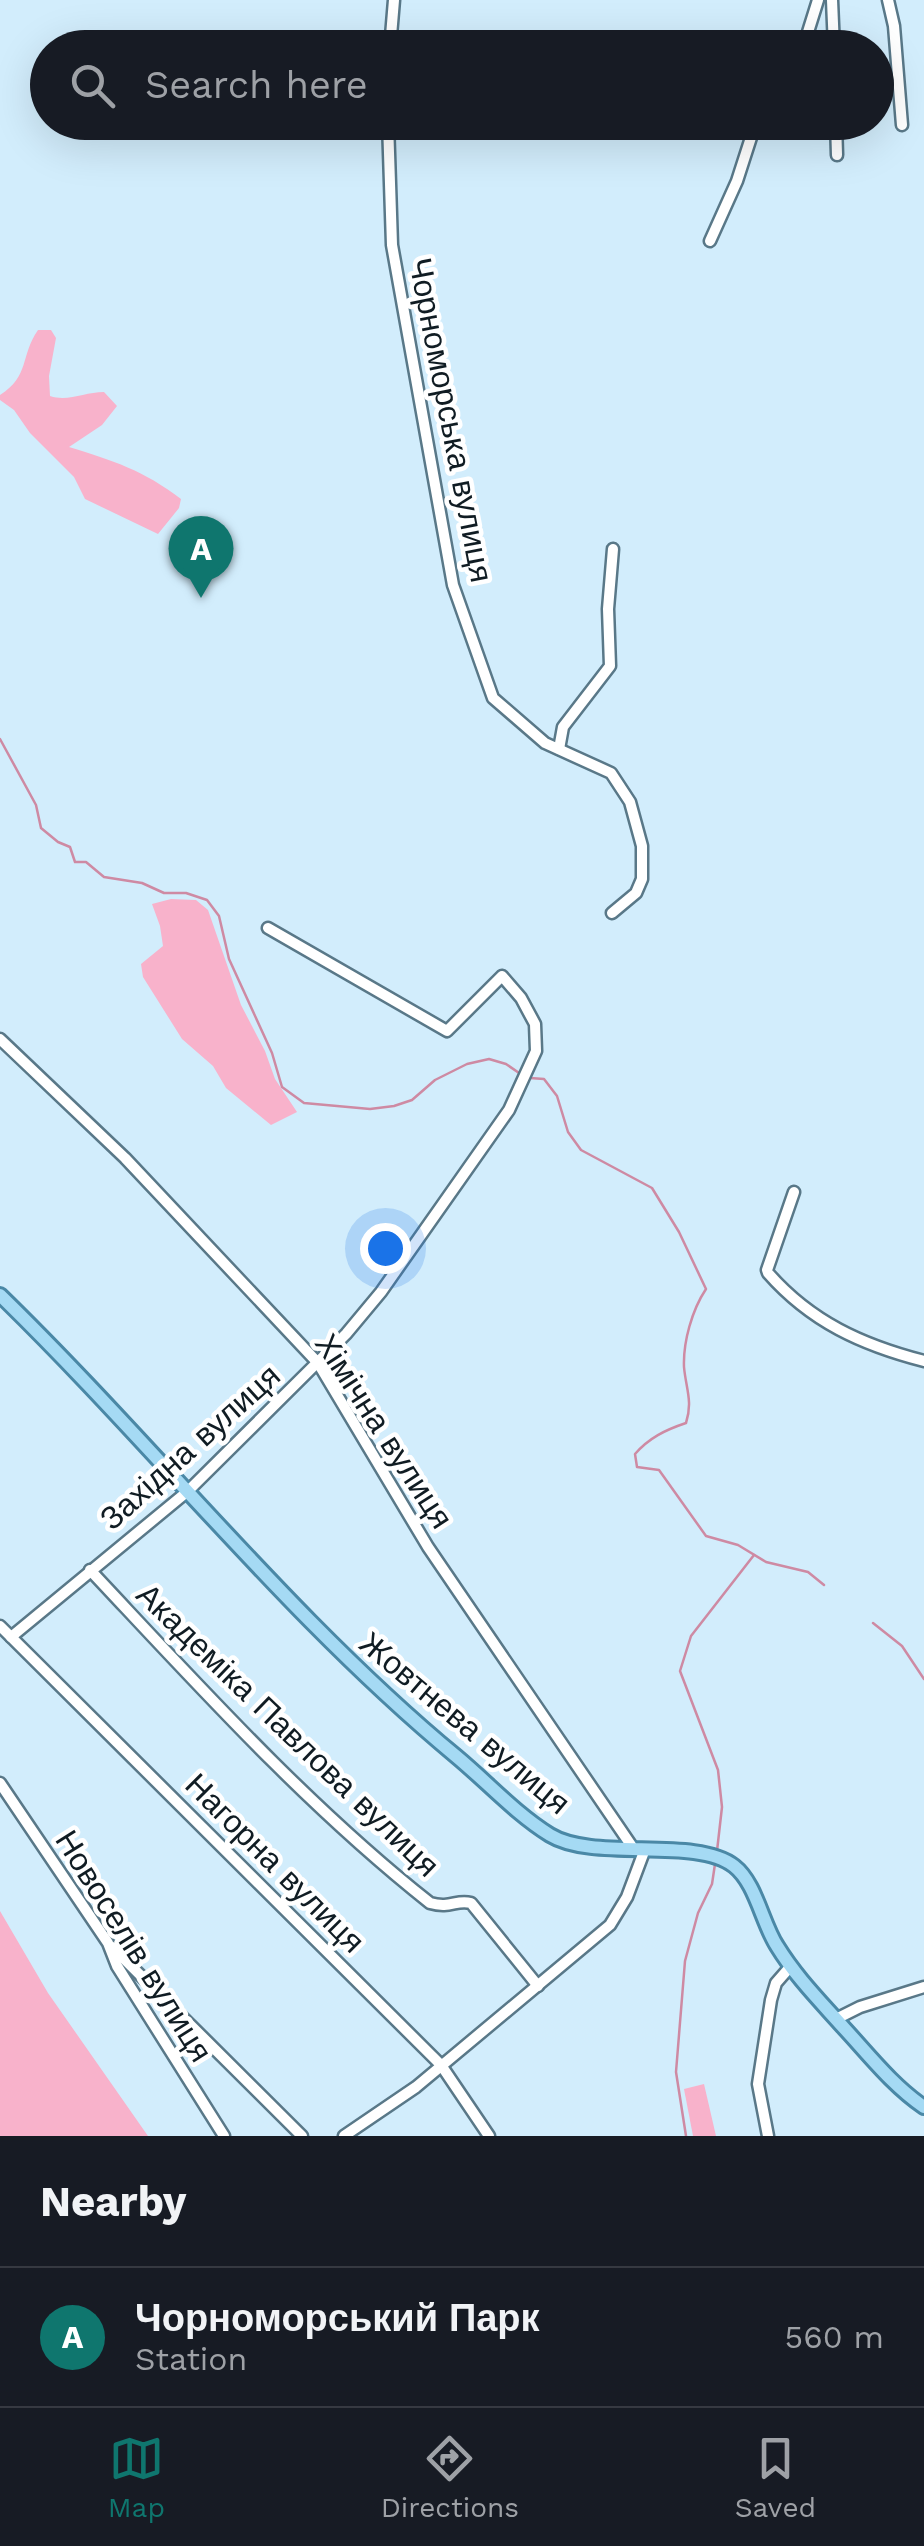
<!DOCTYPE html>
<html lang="en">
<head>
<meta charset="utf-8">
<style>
  :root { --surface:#171b24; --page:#242831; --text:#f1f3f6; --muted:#9ea1a6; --line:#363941; --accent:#0f766e }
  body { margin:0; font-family:"Work Sans",sans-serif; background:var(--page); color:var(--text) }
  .you { position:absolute; left:385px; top:1248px; width:35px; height:35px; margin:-25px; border:8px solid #fff; border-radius:50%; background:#1a73e8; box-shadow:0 0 0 15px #1a73e833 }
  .badge { display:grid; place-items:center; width:65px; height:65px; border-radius:50%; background:var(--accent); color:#fff; font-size:32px; font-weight:700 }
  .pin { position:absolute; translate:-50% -82px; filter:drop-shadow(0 2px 5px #0008) }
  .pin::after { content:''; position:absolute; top:52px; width:35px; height:30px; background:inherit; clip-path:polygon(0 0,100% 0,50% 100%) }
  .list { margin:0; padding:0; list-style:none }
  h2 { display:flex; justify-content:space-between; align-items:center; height:130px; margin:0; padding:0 40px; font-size:42px }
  h2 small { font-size:32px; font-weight:400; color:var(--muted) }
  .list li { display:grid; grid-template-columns:65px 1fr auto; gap:30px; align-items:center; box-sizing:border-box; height:140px; padding:0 40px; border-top:2px solid var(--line) }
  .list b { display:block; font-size:38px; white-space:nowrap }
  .list p { margin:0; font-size:32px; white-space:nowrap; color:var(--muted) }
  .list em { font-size:32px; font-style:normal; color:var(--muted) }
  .icon { flex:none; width:55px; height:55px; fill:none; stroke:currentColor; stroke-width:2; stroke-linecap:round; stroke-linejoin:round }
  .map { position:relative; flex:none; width:924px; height:2136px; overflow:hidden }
  .search { position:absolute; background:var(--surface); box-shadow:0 10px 40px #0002; left:30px; right:30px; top:30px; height:110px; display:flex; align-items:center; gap:25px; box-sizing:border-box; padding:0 35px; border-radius:55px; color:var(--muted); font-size:38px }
  .sheet { height:270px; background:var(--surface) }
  nav { display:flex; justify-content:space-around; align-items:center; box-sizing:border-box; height:140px; border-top:2px solid var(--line); background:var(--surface); font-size:28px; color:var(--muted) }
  nav a { display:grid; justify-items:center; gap:5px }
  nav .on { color:var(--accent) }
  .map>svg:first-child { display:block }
</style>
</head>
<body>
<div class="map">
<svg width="924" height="2136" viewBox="0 0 924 2136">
  <rect width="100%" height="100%" fill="#d2edfc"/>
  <g fill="#f8b2cb">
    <path d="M 38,330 L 51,330 L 56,338 L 49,376 L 50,396 C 68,402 85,392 104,392 L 117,406 L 102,425 L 69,447 C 114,461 143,470 181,499 L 179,508 L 158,534 L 85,499 L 74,477 L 30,433 L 14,410 L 0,400 L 0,395 C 30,376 20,356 38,330 Z"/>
    <path d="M 171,899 L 196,900 L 208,910 L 241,1005 L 265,1051 L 275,1079 L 297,1112 L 271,1125 L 226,1088 L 213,1066 L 182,1039 L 143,977 L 141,964 L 163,946 L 160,926 L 152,904 Z"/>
    <path d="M 0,1911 L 48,1993 L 148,2136 L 0,2136 Z"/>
    <path d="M 704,2084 L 716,2136 L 693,2136 L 684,2089 Z"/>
  </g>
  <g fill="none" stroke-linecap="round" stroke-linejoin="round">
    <g stroke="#ce8aa3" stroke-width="2.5">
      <path d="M 0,739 L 36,805 L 41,828 L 58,842 L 70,847 L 75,862 L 86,862 L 104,877 L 142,883 L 164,893 L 186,893 L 207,900 L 219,916 L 229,959 L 272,1053 L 282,1087 L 304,1103 L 370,1109 L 394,1106 L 412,1100 L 435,1080 L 467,1064 L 489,1059 L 506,1064 L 522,1075"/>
      <path d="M 530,1078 L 544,1079 L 557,1096 L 568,1132 L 581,1150 L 652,1188 L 679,1232 L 706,1289 C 692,1310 683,1342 684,1367 C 686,1389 693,1401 686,1423 C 665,1430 649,1438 635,1454 L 637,1467 L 659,1470 L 706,1536 L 738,1545 L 766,1562 L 808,1572 L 824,1585"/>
      <path d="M 873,1623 L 902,1646 L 924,1679"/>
      <path d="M 717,1851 L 722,1807 L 718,1770 L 680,1671 L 691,1636 L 754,1555"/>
      <path d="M 686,2136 L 676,2072 L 685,1961 L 698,1913 L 712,1884 L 715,1864"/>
    </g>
    <defs>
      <g id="minor">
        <path d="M 832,0 L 834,48"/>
        <path d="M 888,0 L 894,26 L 902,125"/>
        <path d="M 390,48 L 394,0"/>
        <path d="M 803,48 L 818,0"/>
        <path d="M 388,122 L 392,245 L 453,585 L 493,698 L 545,743 L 611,773 L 630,802 L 642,846 L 642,879 L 636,893 L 612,913"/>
        <path d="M 836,122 L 837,155"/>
        <path d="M 710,241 L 737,181 L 756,122"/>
        <path d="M 559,749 L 563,727 L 610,666 L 608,609 L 613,549"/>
        <path d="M 0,1039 L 125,1158 L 318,1363 L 428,1547 L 633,1848"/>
        <path d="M 794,1192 L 767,1270 L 768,1273 C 811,1322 862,1345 924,1361"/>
        <path d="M 90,1570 C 198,1685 306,1805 430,1903 C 451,1909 456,1899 471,1903 L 538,1986"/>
        <path d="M 0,1626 L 441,2065 L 489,2136"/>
        <path d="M 11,1637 L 188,1491 L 346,1334 L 381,1292 L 509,1110 L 536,1051 L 535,1024 L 521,998 L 502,976 L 447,1031 L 268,928"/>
        <path d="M 0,1783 L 108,1943 L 117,1966 L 224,2136"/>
        <path d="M 112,1947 L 302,2136"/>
        <path d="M 836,2019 L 860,2007 L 924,1987"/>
        <path d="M 344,2136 L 416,2087 L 610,1925 L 627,1897 L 645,1849"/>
        <path d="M 768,2136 L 758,2084 L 771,2000 L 776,1983 L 790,1967"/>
      </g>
      <path id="major" d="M 0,1295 C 155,1446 290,1619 457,1757 C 487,1782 516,1814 550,1835 C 594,1862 696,1836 734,1866 C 756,1883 762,1923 777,1946 C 796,1977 820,2001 844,2028 C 869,2055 893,2086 924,2107"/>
    </defs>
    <use href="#minor" stroke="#597888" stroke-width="15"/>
    <use href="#major" stroke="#4a88a6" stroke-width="18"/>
    <use href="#minor" stroke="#fff" stroke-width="10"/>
    <use href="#major" stroke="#a5daf4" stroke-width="12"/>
  </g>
  <g text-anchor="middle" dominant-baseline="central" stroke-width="9" stroke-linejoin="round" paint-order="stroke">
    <g font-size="32" fill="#101c23" stroke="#fff">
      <text transform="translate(451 420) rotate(79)">Чорноморська вулиця</text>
      <text transform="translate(384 1431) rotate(57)">Хімічна вулиця</text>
      <text transform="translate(190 1447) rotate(-42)">Західна вулиця</text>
      <text transform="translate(465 1723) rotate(40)">Жовтнева вулиця</text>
      <text transform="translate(288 1730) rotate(44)">Академіка Павлова вулиця</text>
      <text transform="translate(275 1863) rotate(45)">Нагорна вулиця</text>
      <text transform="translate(134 1946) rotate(58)">Новоселів вулиця</text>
    </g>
  </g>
</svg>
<div class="you"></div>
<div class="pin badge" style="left:201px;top:598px">A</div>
<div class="search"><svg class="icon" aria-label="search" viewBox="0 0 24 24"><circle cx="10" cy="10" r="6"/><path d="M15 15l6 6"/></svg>Search here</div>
</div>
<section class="sheet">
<h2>Nearby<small></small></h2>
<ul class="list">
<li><span class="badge">A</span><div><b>Чорноморський Парк</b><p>Station</p></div><em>560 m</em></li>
</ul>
</section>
<nav>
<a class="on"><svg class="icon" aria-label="map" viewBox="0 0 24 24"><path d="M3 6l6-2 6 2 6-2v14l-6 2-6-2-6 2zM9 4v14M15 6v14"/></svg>Map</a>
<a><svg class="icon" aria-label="directions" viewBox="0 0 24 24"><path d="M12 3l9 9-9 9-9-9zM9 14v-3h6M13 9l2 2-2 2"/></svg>Directions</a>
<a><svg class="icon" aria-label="saved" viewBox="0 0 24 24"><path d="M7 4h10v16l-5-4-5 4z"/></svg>Saved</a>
</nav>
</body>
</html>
